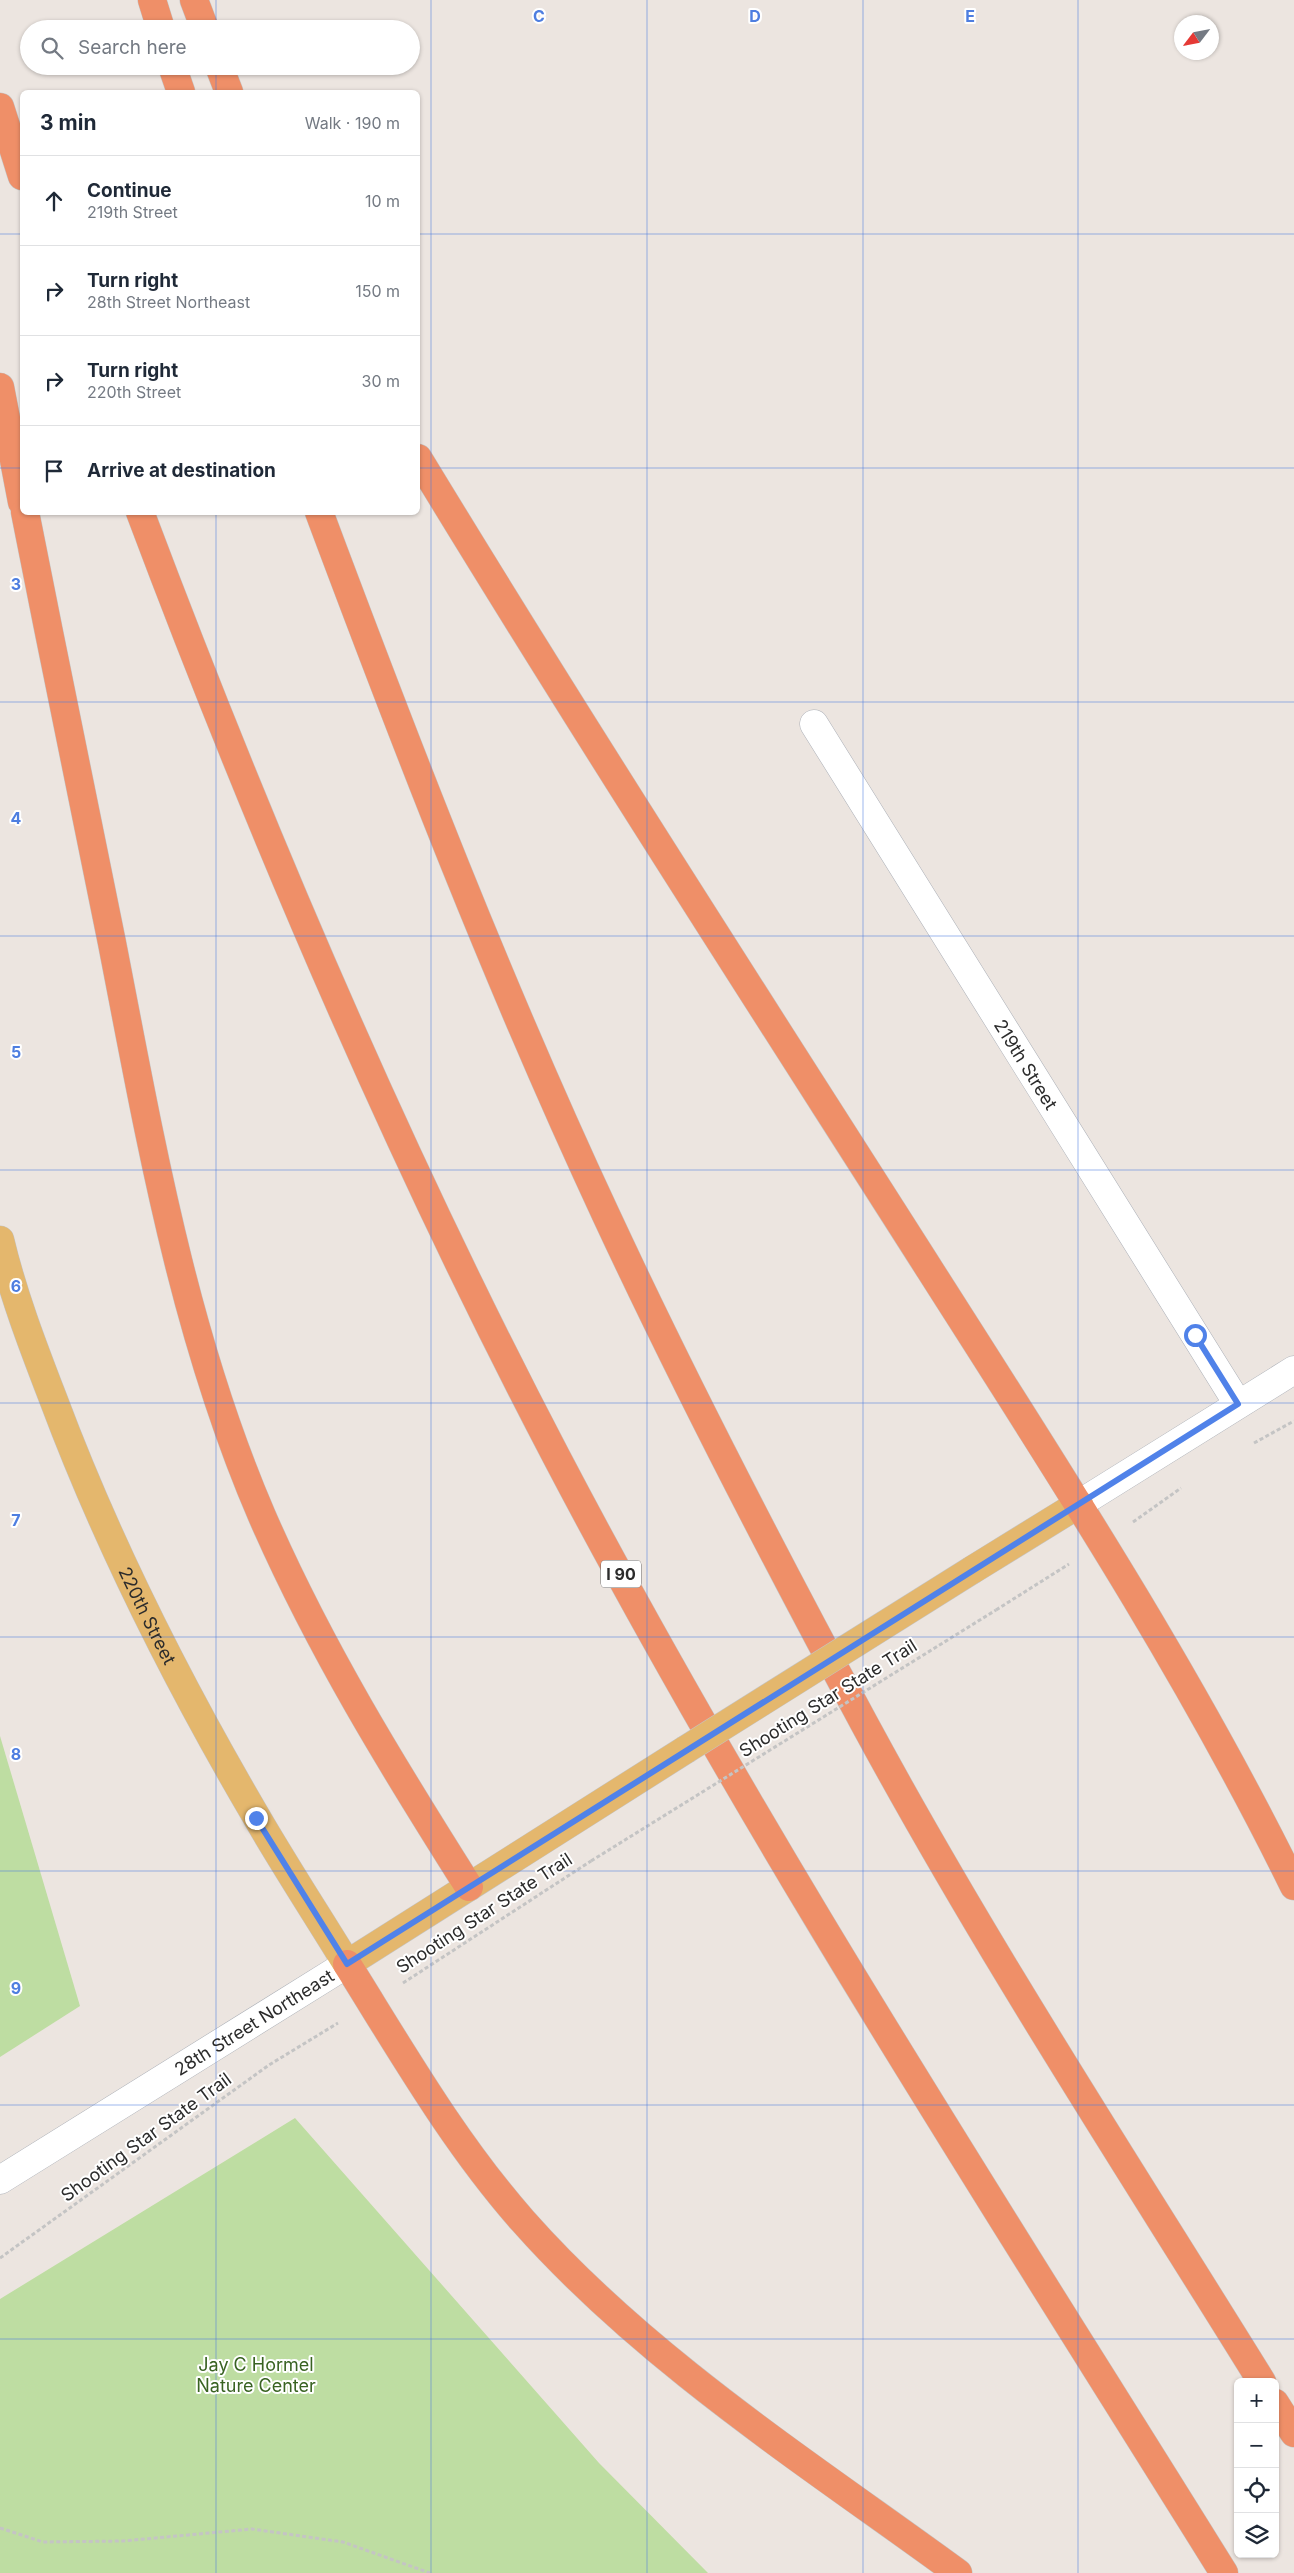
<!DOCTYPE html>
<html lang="en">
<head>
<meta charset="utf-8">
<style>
  :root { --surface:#fff; --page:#f2f2f3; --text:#1f2937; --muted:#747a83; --line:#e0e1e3 }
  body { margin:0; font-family:Inter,sans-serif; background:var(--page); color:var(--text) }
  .controls { position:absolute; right:15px; bottom:15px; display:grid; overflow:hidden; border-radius:8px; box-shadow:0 1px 4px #0004 }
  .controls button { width:45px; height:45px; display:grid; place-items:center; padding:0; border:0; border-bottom:1px solid var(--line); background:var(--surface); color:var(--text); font:25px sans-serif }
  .compass { position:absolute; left:1174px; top:15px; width:45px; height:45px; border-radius:50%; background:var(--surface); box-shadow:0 1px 4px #0004; rotate:238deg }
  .stop { position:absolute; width:15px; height:15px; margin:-11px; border:4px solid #5082e9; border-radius:50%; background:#fff }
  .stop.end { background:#5082e9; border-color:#fff; box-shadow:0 1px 5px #0008 }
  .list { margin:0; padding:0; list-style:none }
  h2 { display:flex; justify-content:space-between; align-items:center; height:65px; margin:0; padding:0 20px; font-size:21px }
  h2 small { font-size:16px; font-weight:400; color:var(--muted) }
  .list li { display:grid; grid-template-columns:32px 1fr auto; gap:15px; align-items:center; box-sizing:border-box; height:90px; padding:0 20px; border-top:1px solid var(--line) }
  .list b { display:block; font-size:19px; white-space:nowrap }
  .list p { margin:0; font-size:16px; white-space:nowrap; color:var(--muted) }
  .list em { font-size:16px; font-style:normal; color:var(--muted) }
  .icon { flex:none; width:28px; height:28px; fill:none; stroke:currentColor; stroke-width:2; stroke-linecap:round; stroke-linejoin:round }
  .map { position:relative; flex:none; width:1294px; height:2573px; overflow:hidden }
  .search { position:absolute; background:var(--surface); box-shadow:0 1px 4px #0004; left:20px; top:20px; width:400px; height:55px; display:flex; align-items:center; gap:12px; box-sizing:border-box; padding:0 18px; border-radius:28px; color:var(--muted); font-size:19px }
  .panel { position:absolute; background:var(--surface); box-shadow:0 1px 4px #0004; left:20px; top:90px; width:400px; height:425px; border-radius:8px }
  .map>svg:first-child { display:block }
</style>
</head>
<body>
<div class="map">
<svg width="1294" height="2573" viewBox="0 0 1294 2573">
  <rect width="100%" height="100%" fill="#ece5e0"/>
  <g fill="#bedda2">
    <path d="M 0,1736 L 80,2006 L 0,2057 Z"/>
    <path d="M 295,2118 L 599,2463 L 708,2573 L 0,2573 L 0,2299 Z"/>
  </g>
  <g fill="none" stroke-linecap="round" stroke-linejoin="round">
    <defs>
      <g id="minor">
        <path id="s1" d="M 814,724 L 1238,1404"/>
        <path d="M 1079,1504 L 1294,1370"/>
        <path id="s2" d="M 0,2180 L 347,1964"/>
      </g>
      <g id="major">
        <path id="s3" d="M 0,1240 C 13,1295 34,1349 54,1401 C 108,1545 178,1683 256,1816 C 285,1866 317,1915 347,1964 L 685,1750"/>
        <path d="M 972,1570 L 1079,1504"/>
      </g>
      <g id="highway">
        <path d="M 152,0 L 161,29"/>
        <path d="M 194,0 L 205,29"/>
        <path d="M 172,66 L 181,92"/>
        <path d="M 219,66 L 229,92"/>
        <path d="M 0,107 L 22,176"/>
        <path d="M 0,387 L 22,502"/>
        <path d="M 418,458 C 584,731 758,1000 930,1270 C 1058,1471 1189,1672 1294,1886"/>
        <path d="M 25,512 C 53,656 84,800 112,943 C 150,1138 183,1333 262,1516 C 319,1647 393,1767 469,1887"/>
        <path d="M 140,512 C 261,834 396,1151 556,1456 C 757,1840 995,2205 1224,2573"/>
        <path d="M 319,512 C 408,750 499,986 606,1215 C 686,1387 774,1556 864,1723 C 986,1949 1127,2164 1262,2382"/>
        <path d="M 347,1964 C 402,2052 454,2143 523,2221 C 646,2360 809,2464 958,2573"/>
        <path d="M 1275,2403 L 1294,2433"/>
      </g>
    </defs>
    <use href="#minor" stroke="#acb0b7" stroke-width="29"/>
    <use href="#major" stroke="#c4c4c4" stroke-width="29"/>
    <use href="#highway" stroke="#c4c4c4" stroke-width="29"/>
    <g stroke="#c4c4c4" stroke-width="3" stroke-dasharray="4 2.5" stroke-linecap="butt">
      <path d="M 1254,1443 L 1294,1421"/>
      <path d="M 1133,1522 L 1181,1488"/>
      <path d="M 996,1610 L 1069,1564"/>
      <path d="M 403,1983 L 591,1861"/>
      <path d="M 0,2258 L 269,2065 L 338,2023"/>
      <path d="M 0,2528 L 43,2542 L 123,2541 L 252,2529 L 343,2542 L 430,2573"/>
    </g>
    <use href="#minor" stroke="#fff" stroke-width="28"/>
    <use href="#major" stroke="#e4b76d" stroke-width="28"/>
    <use href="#highway" stroke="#ef8f68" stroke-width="28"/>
    <defs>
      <path id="major-bridge" d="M 685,1750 L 972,1570"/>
    </defs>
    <use href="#major-bridge" stroke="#c4c4c4" stroke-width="29" stroke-linecap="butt"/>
    <path stroke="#c4c4c4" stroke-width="3" stroke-dasharray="4 2.5" stroke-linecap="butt" d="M 591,1861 L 996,1610"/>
    <use href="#major-bridge" stroke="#e4b76d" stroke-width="28"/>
  </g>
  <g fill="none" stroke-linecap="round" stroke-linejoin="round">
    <path stroke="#5082e9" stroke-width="6" d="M 256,1818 L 347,1964 L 1238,1404 L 1195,1335"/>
  </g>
  <path fill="none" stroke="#4e7ee0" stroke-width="1" stroke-opacity="0.55" d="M 216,0 L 216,29M 431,0 L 431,2573M 647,0 L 647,2573M 863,0 L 863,2573M 1078,0 L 1078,2573M 216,66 L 216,92M 0,234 L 22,234M 418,234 L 1294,234M 0,468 L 22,468M 418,468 L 1294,468M 216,512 L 216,2573M 0,702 L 1294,702M 0,936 L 1294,936M 0,1170 L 1294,1170M 0,1403 L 1294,1403M 0,1637 L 1294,1637M 0,1871 L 1294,1871M 0,2105 L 1294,2105M 0,2339 L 1294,2339"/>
  <g text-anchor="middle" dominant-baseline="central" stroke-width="4" stroke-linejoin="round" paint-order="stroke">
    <rect fill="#fff" stroke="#6b6b6b" stroke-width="1" x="601" y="1560.5" width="40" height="27" rx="4"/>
    <g font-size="16" font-weight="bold" fill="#2c2c2c">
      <text x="621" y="1574">I 90</text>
    </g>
    <g font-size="18" fill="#2c2c2c" stroke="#fff">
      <text stroke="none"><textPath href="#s1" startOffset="401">219th Street</textPath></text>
      <text stroke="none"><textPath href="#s3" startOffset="404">220th Street</textPath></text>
      <text transform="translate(828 1698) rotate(-32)">Shooting Star State Trail</text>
      <text transform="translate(484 1913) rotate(-33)">Shooting Star State Trail</text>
      <text stroke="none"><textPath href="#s2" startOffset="299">28th Street Northeast</textPath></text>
      <text transform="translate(146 2137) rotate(-36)">Shooting Star State Trail</text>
    </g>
    <g font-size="18" fill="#396322" stroke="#fff">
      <text x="256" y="2364">Jay C Hormel<tspan x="256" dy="21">Nature Center</tspan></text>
    </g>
  </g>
  <g font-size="16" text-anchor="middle" font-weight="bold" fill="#4e7ee0" stroke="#fff" stroke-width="4" stroke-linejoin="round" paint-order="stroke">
    <text x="539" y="22">C</text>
    <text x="755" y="22">D</text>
    <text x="970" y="22">E</text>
    <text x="16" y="590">3</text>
    <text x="16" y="824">4</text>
    <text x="16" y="1058">5</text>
    <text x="16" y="1292">6</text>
    <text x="16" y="1526">7</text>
    <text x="16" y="1760">8</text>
    <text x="16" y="1994">9</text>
  </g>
</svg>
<div class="controls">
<button>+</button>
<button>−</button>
<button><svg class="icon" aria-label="locate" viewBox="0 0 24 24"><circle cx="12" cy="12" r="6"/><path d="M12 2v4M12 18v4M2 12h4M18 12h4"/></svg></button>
<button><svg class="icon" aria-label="layers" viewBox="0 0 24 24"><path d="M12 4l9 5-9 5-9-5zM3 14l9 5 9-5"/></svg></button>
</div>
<svg class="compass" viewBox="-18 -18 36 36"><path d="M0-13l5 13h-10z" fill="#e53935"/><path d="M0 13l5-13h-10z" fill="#747a83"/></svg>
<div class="stop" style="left:1195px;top:1335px"></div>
<div class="stop end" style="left:256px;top:1818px"></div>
<div class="search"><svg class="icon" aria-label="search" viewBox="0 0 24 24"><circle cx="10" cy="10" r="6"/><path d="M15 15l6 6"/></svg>Search here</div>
<section class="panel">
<h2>3 min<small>Walk · 190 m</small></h2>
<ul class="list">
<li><svg class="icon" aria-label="ahead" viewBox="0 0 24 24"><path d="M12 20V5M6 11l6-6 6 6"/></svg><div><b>Continue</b><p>219th Street</p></div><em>10 m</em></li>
<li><svg class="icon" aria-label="right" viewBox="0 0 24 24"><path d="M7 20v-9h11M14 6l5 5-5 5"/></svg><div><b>Turn right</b><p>28th Street Northeast</p></div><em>150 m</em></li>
<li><svg class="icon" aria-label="right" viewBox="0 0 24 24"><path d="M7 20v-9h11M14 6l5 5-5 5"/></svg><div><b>Turn right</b><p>220th Street</p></div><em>30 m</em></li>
<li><svg class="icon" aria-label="arrive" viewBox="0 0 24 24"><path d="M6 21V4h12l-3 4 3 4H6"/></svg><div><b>Arrive at destination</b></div></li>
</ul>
</section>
</div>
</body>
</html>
